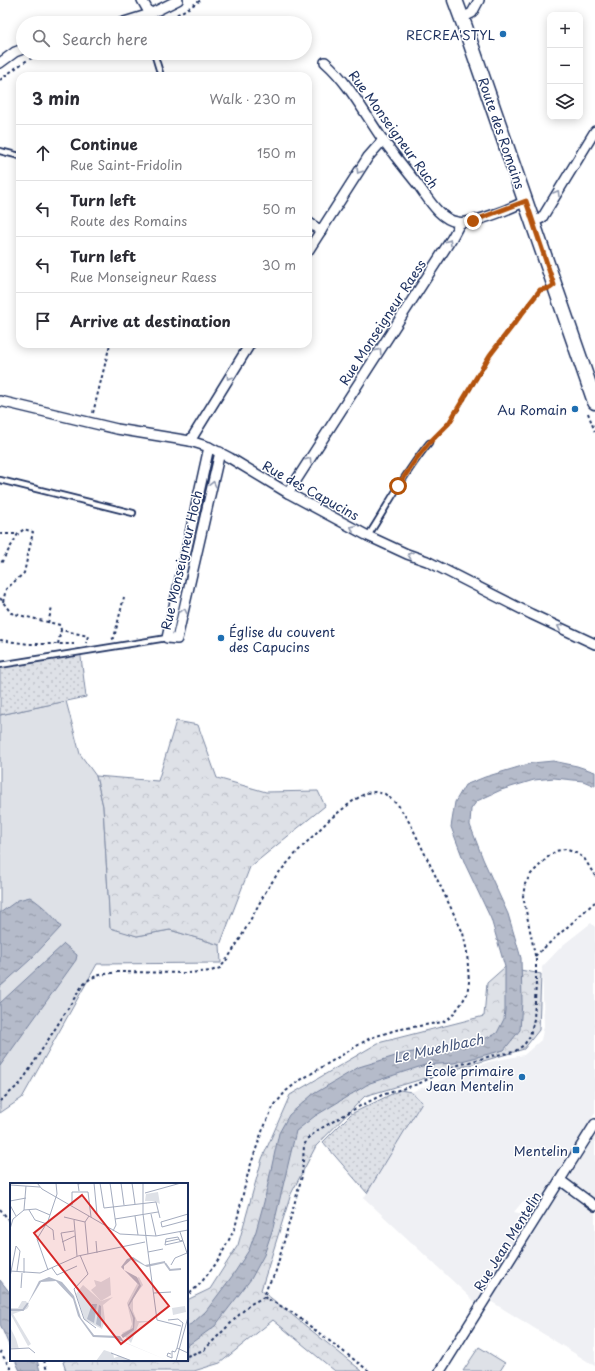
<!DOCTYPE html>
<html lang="en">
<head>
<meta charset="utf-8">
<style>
  :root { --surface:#fff; --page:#f2f2f3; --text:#2b2b33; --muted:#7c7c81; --line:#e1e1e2 }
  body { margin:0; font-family:"Playpen Sans",sans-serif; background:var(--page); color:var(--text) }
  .controls { position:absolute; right:12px; top:12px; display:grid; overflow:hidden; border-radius:8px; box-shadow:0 2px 10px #0003 }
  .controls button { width:36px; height:36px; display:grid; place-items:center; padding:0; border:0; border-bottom:1px solid var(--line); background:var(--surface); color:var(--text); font:20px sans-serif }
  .stop { position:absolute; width:12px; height:12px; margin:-9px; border:3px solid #b45309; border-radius:50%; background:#fff }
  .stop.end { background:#b45309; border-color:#fff; box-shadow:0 1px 4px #0008 }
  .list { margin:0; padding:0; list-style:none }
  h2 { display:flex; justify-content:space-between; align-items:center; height:52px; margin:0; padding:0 16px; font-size:17px }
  h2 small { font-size:13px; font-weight:400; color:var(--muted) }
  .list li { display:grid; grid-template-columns:26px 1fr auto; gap:12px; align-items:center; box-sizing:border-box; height:56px; padding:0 16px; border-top:1px solid var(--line) }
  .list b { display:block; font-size:15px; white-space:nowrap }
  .list p { margin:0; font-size:13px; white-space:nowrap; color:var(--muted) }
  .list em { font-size:13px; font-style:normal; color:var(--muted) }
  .icon { flex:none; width:22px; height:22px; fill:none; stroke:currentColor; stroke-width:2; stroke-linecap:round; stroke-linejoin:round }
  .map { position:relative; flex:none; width:595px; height:1371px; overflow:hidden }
  .search { position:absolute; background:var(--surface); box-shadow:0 2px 10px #0003; left:16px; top:16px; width:296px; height:44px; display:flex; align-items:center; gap:10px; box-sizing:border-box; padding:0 14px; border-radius:22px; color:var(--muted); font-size:15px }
  .panel { position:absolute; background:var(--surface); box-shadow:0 2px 10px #0003; left:16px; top:72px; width:296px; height:276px; border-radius:12px }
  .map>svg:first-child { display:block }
</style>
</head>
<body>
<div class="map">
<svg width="595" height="1371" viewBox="0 0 595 1371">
  <defs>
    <pattern id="forest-crowns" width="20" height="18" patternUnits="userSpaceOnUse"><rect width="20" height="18" fill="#dee1e7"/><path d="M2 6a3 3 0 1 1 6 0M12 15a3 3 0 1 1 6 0" fill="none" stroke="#bec1c9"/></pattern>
    <pattern id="park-dots" width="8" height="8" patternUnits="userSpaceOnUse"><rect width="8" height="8" fill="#dee1e7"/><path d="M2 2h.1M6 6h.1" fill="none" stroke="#bec1c9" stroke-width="1.8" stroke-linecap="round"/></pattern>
    <pattern id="water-ripples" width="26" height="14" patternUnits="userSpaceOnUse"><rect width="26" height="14" fill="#b5bbca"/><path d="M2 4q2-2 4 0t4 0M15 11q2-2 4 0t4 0" fill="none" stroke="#9298a7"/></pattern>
  </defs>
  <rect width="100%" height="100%" fill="#fff"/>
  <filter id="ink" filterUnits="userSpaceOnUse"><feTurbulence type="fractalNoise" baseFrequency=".025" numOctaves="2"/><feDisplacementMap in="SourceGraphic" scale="8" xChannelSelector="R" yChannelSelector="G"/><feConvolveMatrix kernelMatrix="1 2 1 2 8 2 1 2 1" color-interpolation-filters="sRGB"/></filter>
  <g filter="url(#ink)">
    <path fill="#eff0f4" d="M 591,923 L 595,927 L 595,1113 L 534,1208 L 523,1201 L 514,1212 L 542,1218 L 595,1136 L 595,1366 L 492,1302 L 474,1301 L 364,1198 L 422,1102 L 411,1092 L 488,1062 L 524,1055 L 541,1040 L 544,1026 L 542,967 L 563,945 Z"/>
    <g fill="#dee1e7" stroke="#7c88a2">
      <path d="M 66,701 L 80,754 L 96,776 L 103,806 L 110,927 L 137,936 L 170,930 L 220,945 L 221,963 L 97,964 L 22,1098 L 0,1113 L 0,715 Z"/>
      <path d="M 479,1347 L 505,1363 L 500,1371 L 463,1371 Z"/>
    </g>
    <g fill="url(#forest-crowns)" stroke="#7c88a2">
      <path d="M 176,721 L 198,725 L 217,778 L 266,792 L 318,791 L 325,806 L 250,867 L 220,945 L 170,930 L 137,936 L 110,928 L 103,806 L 96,776 L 158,781 Z"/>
      <path d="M 505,967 L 541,974 L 539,1030 L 524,1049 L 365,1096 L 316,1146 L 291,1194 L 261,1290 L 362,1371 L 335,1371 L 273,1320 L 220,1363 L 194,1371 L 66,1371 L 63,1362 L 66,1360 L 187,1360 L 187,1300 L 210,1289 L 238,1245 L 262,1159 L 290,1095 L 378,1043 L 484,1016 L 487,983 Z"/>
    </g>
    <g fill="url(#park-dots)" stroke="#7c88a2">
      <path d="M 80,649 L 86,697 L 0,715 L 0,663 Z"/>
      <path d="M 400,1090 L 411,1092 L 422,1102 L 367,1193 L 323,1142 L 351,1114 Z"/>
    </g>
    <g fill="url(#water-ripples)" stroke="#77839f">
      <path d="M 553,761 L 577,766 L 595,772 L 595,786 L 583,781 L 554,778 L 534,780 L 501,790 L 477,801 L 471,809 L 470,825 L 483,859 L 508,914 L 521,958 L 522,1002 L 520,1030 L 504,1050 L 454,1063 L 425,1065 L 370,1083 L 315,1116 L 296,1131 L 273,1228 L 264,1255 L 251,1279 L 215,1326 L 187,1346 L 187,1326 L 193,1323 L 206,1311 L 233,1275 L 249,1250 L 256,1231 L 264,1202 L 279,1133 L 289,1115 L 312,1095 L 359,1067 L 402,1054 L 482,1040 L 497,1033 L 504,1019 L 505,1010 L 505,967 L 491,919 L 465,864 L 451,827 L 455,802 L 465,785 L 485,777 L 532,763 Z"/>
      <path d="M 30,897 C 42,905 53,915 61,927 L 31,959 L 0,987 L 0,913 L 18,900 Z"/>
      <path d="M 64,944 L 77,955 L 76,960 L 0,1066 L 0,1003 Z"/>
      <path d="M 0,1280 L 11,1294 L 11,1350 L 0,1324 Z"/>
      <path d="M 15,1360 L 37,1360 L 40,1371 L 20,1371 Z"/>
    </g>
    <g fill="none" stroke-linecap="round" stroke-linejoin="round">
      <defs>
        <g id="service">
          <path d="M 154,53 L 161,76"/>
          <path d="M 0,151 L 20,156"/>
          <path d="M 0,480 L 133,513"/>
          <path d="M 368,536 C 388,505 405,472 429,443"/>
          <path d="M 0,665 L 167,638"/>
        </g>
        <g id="minor">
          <path d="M 142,0 L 150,14"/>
          <path d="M 462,18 L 472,13 L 479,0"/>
          <path d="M 121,23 L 150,14 L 178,0"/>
          <path d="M 325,62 C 349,83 364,113 383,140 C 394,155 406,170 418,185 C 428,198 439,219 457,222 C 472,225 511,208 526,201"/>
          <path d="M 0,63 L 15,52 L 23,49"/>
          <path d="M 308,222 L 321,231"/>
          <path d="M 533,222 L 542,218 L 595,131"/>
          <path d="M 308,251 L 368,157 L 383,140"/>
          <path d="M 0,401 L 117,429 L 190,441 L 209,447 L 230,458 L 288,493 L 368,536 L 407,554 L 427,561 L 531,614 L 595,644"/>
          <path d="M 190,441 L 250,344"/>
          <path d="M 209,447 L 167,638 L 177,639 L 220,452"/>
          <path d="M 288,493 L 452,238 L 460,223"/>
          <path d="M 560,1180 L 595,1206"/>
          <path d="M 440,1371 L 595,1124"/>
        </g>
        <path id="primary" d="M 455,0 L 465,27 L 595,402"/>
      </defs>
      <use href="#service" stroke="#1b2f5e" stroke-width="8"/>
      <use href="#minor" stroke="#1b2f5e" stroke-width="12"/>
      <use href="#primary" stroke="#1b2f5e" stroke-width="17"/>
      <g stroke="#1b2f5e" stroke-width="2" stroke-dasharray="3 3" stroke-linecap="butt">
        <path d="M 161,23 L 187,9 L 201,0"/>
        <path d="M 0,80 C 13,70 27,58 44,53"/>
        <path d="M 93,413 L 110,344"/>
        <path d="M 588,413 L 595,432"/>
        <path d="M 434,438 L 449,423 L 460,407 L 490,355 L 540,290 L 543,290"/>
        <path d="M 0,534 L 18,534 L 0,565"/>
        <path d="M 0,598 L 11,613 L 60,625 L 61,630 L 88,636 L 86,643"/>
        <path d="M 3,602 L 6,589 L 24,573 L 33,532 L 24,529 L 18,534"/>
        <path d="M 48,623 L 52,607"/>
        <path d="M 112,639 L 114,638 L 124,597"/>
        <path d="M 0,640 L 29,644 L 74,644"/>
        <path d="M 58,644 L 61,630"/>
        <path d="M 535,956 L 595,902"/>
        <path d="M 0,1101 L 21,1083 L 82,986 L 91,978 L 100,975 L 117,972 L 187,973 L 211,971 L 220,968 L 228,958 L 240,939 L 266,891 L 276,876 L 299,850 L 330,819 L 353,801 L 366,793 L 375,792 L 385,794 L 398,805 L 411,825 L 463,933 L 467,952 L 469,982 L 467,994 L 461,1004 L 452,1016 L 443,1022 L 396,1030 L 370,1038 L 299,1081 L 286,1091 L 273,1107 L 261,1134 L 248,1173 L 235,1228 L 218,1261 L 200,1284 L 187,1296"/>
        <path d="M 0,1209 L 8,1219 L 11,1226"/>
        <path d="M 0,1351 L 12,1371"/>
        <path d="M 187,1356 L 204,1350 L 249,1305 L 264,1297"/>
        <path d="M 44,1360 L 47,1371"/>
        <path d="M 369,1371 L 290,1311 L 264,1297 L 268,1285 L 275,1274 L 302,1176 L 304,1146 L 307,1139 L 318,1130 L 360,1106 L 382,1095 L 418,1084 L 455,1066 L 491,1056 L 514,1052 L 524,1045 L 530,1036 L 534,1019 L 536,983 L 536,960 L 523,896 L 525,884 L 531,874 L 548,857 L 556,851 L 565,849 L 576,853 L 584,858 L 595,876"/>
      </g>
      <use href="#service" stroke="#fff" stroke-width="4.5"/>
      <use href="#minor" stroke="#fff" stroke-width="9"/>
      <use href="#primary" stroke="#fff" stroke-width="14"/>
    </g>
    <defs><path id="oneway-chevron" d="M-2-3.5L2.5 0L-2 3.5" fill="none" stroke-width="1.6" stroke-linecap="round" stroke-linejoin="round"/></defs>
    <g stroke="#8d97ae">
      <use href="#oneway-chevron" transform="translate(359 171) rotate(122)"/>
      <use href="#oneway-chevron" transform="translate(557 193) rotate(-59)"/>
      <use href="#oneway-chevron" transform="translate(449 242) rotate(-58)"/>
      <use href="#oneway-chevron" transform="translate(379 351) rotate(-57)"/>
      <use href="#oneway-chevron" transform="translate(229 377) rotate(122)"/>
      <use href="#oneway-chevron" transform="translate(309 460) rotate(-57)"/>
      <use href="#oneway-chevron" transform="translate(213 484) rotate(-77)"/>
      <use href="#oneway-chevron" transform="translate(353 528) rotate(-152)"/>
      <use href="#oneway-chevron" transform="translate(410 555) rotate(-161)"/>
      <use href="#oneway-chevron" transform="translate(184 611) rotate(-77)"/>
      <use href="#oneway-chevron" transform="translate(560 627) rotate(-155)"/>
    </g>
  </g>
  <g fill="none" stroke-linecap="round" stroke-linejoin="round" filter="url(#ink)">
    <path stroke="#b45309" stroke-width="5" d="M 398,486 L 417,458 L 429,443 L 449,423 L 490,355 L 540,290 L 550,288 L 554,285 L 526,201 L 473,221"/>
  </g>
  <g fill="#1f6fb2" stroke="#fff" stroke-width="1.5">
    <circle cx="503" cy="34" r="4"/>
    <circle cx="575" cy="409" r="4"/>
    <circle cx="221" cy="638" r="4"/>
    <circle cx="522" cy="1077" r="4"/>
    <rect x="572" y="1146" width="8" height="8" rx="2"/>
  </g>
  <g text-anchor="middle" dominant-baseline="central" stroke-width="3" stroke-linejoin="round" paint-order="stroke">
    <g font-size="13" fill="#1b2f5e" stroke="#fff" text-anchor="end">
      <text x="495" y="34">RECREA'STYL</text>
      <text x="567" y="409">Au Romain</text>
      <text x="229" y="631" text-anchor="start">Église du couvent<tspan x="229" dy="15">des Capucins</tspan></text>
      <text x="514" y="1070">École primaire<tspan x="514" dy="15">Jean Mentelin</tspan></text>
      <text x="568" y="1150">Mentelin</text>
    </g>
    <g font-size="13" fill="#1b2f5e" stroke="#fff">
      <text transform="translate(394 129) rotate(54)">Rue Monseigneur Ruch</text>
      <text transform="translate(502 133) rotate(71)">Route des Romains</text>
      <text transform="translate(382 322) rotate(-57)">Rue Monseigneur Raess</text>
      <text transform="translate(311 490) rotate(29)">Rue des Capucins</text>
      <text transform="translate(181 560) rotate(-77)">Rue Monseigneur Hoch</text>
      <text transform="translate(507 1241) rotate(-58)">Rue Jean Mentelin</text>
    </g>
    <g font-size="14" font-style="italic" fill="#49597e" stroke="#fff">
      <text transform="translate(438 1048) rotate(-12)">Le Muehlbach</text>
    </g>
  </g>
  <g transform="translate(10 1183)">
    <rect width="178" height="178" fill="#fff"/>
    <path d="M 73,102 L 91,118 L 103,114 L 93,122 L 95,137 L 92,146 L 75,137 L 66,111 ZM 175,123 L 176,129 L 163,132 L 162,125 Z" fill="#dee1e7"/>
    <path d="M 100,94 L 101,112 L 91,118 L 81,107 L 86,103 L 84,97 L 91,99 ZM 129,94 L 133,102 L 123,115 L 123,128 L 127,138 L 143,138 L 129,140 L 121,160 L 112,150 L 120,146 L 122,141 L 117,120 L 127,101 L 126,96 ZM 12,118 L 16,118 L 19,123 L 17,126 L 3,131 L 21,161 L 18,163 L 0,130 L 0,125 L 8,125 Z" fill="#dee1e7"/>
    <path d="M 148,9 L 150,21 L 144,18 L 135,18 L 136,11 ZM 0,144 L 6,156 L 9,166 L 0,166 ZM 94,167 L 103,170 L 104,175 L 109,173 L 123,178 L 86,178 Z" fill="#dee1e7"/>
    <path d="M 123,74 L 135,82 L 155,78 L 155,80 L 137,84 L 122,76 L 114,83 L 114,87 L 127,94 L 131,103 L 119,123 L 125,135 L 124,147 L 113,155 L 111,152 L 123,145 L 123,135 L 118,122 L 129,102 L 111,84 L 117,76 ZM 39,94 L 52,99 L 64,113 L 71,135 L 84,152 L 110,153 L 114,159 L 159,178 L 104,155 L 83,154 L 68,133 L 63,116 L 46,98 L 31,99 L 17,122 L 29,98 ZM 82,121 L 87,121 L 84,140 L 77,136 ZM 89,122 L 91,123 L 91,144 L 86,141 Z" fill="#b5bbca"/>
    <path fill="none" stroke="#b5bbca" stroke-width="2" d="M 155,80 L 160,87 L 171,86M 0,127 L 13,127 L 18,120"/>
    <path fill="none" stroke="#a4acbf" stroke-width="1" d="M 27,0 L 32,6 L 110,51 L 146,53 L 178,47M 84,0 L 87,31M 90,0 L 94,25 L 146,19 L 150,35M 100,0 L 106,42 L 103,48M 111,0 L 114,22M 122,0 L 125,21M 133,0 L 133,31 L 147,137 L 171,143M 0,2 L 30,4M 69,8 L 68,1 L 73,0M 135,10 L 171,0M 0,18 L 16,15M 0,22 L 6,33M 62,22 L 62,9 L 78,9 L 81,34M 14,27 L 26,26 L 40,32M 14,27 L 16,3M 19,27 L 25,37 L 37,41M 141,31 L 146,53M 178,31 L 151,39 L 152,44 L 178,37M 125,33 L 128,52M 54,34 L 75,39M 105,36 L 148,29M 64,37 L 67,73M 36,42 L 43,47 L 44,57M 0,46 L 3,36 L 14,27M 173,57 L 170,58 L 168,54 L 156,56 L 155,62 L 173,58M 86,58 L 87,70M 52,59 L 65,53M 155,59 L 169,56M 55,68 L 51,50 L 64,48M 138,69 L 153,66M 78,71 L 75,39 L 79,33M 70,72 L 78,91M 161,82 L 165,75 L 177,70 L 170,49M 42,85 L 47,92 L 67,83M 38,87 L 27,56 L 38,38 L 47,11 L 46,0M 0,88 L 30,90 L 68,73 L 135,59M 14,90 L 14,75M 78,91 L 64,106 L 74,136 L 86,145M 0,94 L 6,63 L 10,68 L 7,88M 11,105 L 12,90M 144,110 L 161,109M 158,137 L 168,136 L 173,140 L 167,165 L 178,170M 0,166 L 19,165 L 25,170M 101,170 L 122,178M 161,171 L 158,170 L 157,173 L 162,175 L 162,168 L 165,169 L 167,165M 166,178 L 178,134"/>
    <path fill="#d62828" fill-opacity="0.15" stroke="#d62828" stroke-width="2" d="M 72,12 L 159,123 L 111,161 L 24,50 Z"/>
    <rect width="178" height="178" fill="none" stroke="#1b2f5e" stroke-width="2"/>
  </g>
</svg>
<div class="controls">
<button>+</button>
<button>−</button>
<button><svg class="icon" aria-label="layers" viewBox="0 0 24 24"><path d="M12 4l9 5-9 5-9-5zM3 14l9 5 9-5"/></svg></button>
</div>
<div class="stop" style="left:398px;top:486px"></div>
<div class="stop end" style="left:473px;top:221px"></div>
<div class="search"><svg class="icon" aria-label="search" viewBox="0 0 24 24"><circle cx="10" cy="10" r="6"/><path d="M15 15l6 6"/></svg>Search here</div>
<section class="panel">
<h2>3 min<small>Walk · 230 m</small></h2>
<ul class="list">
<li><svg class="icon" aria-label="ahead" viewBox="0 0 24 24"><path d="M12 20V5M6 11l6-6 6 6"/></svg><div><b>Continue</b><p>Rue Saint-Fridolin</p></div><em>150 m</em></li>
<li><svg class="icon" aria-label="left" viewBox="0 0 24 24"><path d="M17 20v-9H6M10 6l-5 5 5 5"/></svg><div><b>Turn left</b><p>Route des Romains</p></div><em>50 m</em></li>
<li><svg class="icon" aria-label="left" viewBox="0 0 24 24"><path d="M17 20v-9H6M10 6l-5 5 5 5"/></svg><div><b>Turn left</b><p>Rue Monseigneur Raess</p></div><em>30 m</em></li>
<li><svg class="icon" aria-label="arrive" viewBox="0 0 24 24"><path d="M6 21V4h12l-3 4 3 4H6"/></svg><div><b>Arrive at destination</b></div></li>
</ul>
</section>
</div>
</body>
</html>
